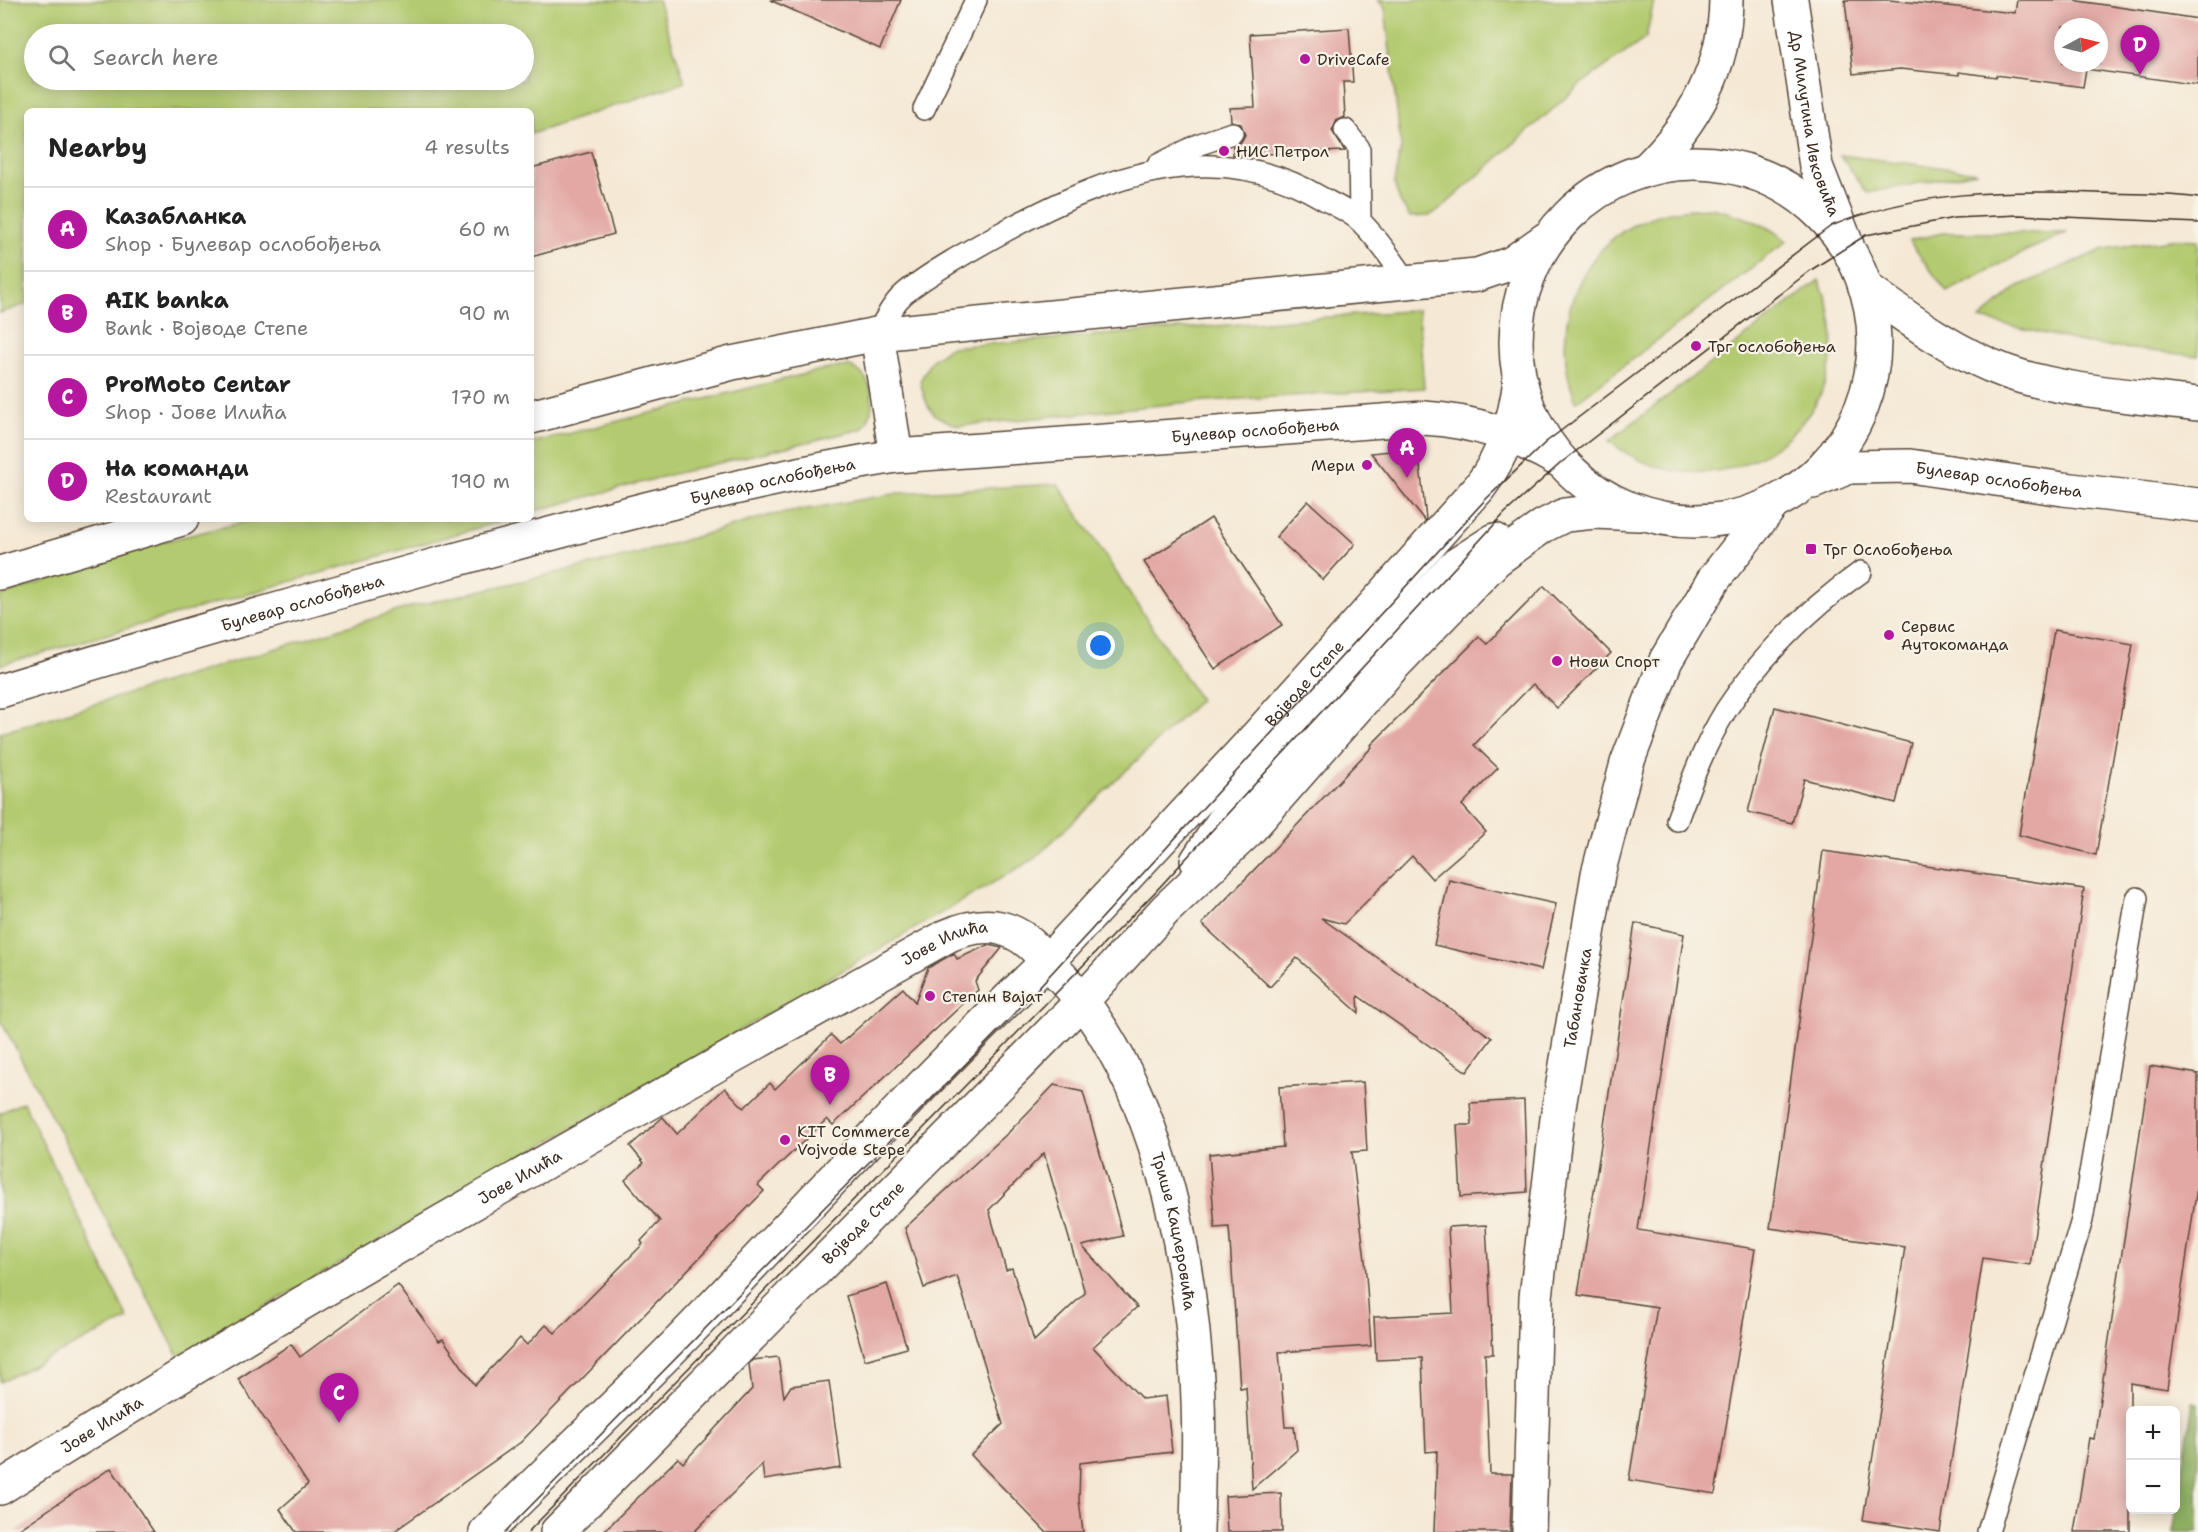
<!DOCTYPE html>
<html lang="en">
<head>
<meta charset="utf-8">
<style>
  :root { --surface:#fff; --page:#f2f2f2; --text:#222; --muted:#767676; --line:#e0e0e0; --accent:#b5179e }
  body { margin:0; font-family:"Shantell Sans",sans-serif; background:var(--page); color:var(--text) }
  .controls { position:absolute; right:18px; bottom:18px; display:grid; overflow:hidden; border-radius:9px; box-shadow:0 3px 15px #0003 }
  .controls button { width:54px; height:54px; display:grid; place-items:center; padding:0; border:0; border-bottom:2px solid var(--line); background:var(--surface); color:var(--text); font:30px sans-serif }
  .compass { position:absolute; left:2054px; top:18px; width:54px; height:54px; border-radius:50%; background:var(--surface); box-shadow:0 3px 15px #0003; rotate:83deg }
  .you { position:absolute; left:1101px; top:646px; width:21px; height:21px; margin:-15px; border:4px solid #fff; border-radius:50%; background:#1a73e8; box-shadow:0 0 0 9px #1a73e833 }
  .badge { display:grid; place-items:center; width:39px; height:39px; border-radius:50%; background:var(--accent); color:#fff; font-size:20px; font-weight:700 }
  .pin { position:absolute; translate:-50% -50px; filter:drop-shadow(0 2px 3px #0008) }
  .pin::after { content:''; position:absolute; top:32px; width:21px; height:18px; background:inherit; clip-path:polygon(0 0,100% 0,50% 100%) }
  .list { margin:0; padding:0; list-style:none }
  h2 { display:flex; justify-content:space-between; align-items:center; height:78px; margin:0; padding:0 24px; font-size:26px }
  h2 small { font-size:20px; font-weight:400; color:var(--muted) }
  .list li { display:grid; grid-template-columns:39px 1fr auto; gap:18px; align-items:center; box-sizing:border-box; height:84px; padding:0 24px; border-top:2px solid var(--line) }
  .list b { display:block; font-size:22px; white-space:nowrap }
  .list p { margin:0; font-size:20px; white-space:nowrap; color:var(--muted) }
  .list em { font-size:20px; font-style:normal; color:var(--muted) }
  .icon { flex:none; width:33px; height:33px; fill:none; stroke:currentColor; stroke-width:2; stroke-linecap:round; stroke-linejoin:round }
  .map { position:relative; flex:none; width:2198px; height:1532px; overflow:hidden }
  .search { position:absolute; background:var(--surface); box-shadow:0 3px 15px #0003; left:24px; top:24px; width:510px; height:66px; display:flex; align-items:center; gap:15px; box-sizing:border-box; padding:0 21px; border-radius:33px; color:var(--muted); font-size:22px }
  .panel { position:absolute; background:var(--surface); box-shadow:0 3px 15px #0003; left:24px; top:108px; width:510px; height:414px; border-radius:9px }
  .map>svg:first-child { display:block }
</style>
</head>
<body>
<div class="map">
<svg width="2198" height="1532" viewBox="0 0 2198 1532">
  <rect width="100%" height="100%" fill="#f7f3e8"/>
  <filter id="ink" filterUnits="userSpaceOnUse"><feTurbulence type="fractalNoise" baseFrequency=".0167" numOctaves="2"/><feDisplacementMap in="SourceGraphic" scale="12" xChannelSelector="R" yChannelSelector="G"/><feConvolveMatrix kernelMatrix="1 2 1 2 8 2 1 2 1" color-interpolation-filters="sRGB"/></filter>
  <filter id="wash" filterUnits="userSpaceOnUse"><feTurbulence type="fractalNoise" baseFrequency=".008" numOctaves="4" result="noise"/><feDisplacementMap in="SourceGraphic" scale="24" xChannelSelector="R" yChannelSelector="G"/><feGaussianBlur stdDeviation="1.35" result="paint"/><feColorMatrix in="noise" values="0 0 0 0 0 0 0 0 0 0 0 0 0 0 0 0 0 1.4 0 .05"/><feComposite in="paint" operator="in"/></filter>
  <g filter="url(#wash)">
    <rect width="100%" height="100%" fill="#f5e9d5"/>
    <g fill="#b3cb70" stroke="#777a47" stroke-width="1.5" fill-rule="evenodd">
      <path d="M 0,0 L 658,0 L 685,82 L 531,134 L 531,111 L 27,111 L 27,304 L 0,313 ZM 34,34 L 524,34 L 524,80 L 34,80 Z"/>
      <path d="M 1378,0 L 1654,0 L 1646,38 L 1581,84 L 1438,211 L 1428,216 L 1410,217 L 1400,202 L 1394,183 L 1401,147 L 1385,8 Z"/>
      <path d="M 1840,155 L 1978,172 L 1867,193 Z"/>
      <path d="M 1712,208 C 1740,215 1764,222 1787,241 L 1576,402 C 1548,333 1575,245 1649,218 C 1669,210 1690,209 1712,208 Z"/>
      <path d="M 1942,233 L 2067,233 L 2028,250 L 1947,292 L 1909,241 Z"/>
      <path d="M 2178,239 L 2198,240 L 2198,356 L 2095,345 L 1980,319 L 2019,286 L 2104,249 Z"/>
      <path d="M 1819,280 C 1880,412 1723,531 1609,441 Z"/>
      <path d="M 1418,310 L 1424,388 L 1190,402 L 959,426 C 930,417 927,409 920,381 L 931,361 L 950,347 Z"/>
      <path d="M 849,366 C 875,376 879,409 862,429 L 673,474 L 531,512 L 531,443 L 825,369 Z"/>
      <path d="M 1058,484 L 1200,700 L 1034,859 L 179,1357 L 0,1019 L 0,733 L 414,606 L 637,554 L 767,516 L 899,493 Z"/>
      <path d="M 257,519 L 509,519 L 0,665 L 0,596 L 153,544 Z"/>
      <path d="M 23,1102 L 128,1319 L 0,1382 L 0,1113 Z"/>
    </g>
    <path fill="#8eaf62" stroke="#646c40" stroke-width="1.5" d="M 2193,1402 L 2198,1403 L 2198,1532 L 2173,1532 Z"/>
    <g id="blocks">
      <g fill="#e3a8a4" fill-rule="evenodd">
        <path d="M 770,0 L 901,0 L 880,49 Z"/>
        <path d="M 1845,0 L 1889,0 L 2015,13 L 2017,0 L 2072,0 L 2198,19 L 2198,85 L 2086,69 L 2083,87 L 1996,75 L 1996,77 L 1959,72 L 1959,75 L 1900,69 L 1853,74 ZM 2063,27 L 2099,27 L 2099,63 L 2063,63 Z"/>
        <path d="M 1349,28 L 1353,82 L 1343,82 L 1345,117 L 1337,120 L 1332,131 L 1345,151 L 1233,155 L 1233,146 L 1241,142 L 1245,135 L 1241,124 L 1231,121 L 1230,108 L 1255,107 L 1250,34 Z"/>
        <path d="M 591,152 L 614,234 L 531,257 L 531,168 Z"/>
        <path d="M 1418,448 L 1426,519 L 1425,521 L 1371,453 Z"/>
        <path d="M 1308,501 L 1355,544 L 1323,580 L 1276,537 Z"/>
        <path d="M 1211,518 L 1282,625 L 1215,669 L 1144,562 Z"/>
        <path d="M 1544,586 L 1611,653 L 1557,708 L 1533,684 L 1474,745 L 1498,768 L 1462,805 L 1486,832 L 1432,879 L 1412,856 L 1344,924 L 1321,918 L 1492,1038 L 1467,1072 L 1358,996 L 1359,1013 L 1297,958 L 1270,987 L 1202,924 L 1372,747 L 1371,745 L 1479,637 L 1487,644 Z"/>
        <path d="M 2054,630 L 2133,644 L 2096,855 L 2019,835 Z"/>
        <path d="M 1775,707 L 1911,743 L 1896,803 L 1804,779 L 1792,823 L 1748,812 Z"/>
        <path d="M 1823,851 L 2084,889 L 2030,1265 L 1983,1258 L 1940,1532 L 1863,1520 L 1905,1247 L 1770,1228 Z"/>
        <path d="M 1449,880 L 1556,904 L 1541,970 L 1434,945 Z"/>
        <path d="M 1635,923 L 1684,934 L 1638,1230 L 1755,1249 L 1715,1494 L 1629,1480 L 1657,1307 L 1578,1295 Z"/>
        <path d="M 988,945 L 1002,948 L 975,981 L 978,990 L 833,1125 L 827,1119 L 758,1185 L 764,1191 L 521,1442 L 393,1532 L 296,1532 L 280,1509 L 308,1484 L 238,1379 L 291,1344 L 300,1357 L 398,1285 L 439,1341 L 443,1339 L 475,1385 L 520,1338 L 527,1345 L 546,1325 L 555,1333 L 643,1244 L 641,1241 L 660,1221 L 625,1180 L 644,1163 L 630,1146 L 663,1117 L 677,1134 L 725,1088 L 744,1108 L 770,1083 L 775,1089 L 831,1035 L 840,1044 L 903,988 L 915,1002 L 928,968 L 954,953 L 957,959 Z"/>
        <path d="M 2150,1066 L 2198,1074 L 2198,1180 L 2167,1389 L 2130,1383 L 2130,1532 L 2074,1532 L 2089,1438 L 2094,1439 Z"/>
        <path d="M 1363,1082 L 1367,1151 L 1352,1152 L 1365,1260 L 1371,1346 L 1279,1352 L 1285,1427 L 1294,1427 L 1297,1450 L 1252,1489 L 1246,1387 L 1240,1388 L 1229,1227 L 1215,1228 L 1209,1154 L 1283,1147 L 1279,1087 Z"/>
        <path d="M 1054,1085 L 1083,1092 L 1123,1236 L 1082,1246 L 1137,1307 L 1093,1347 L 1142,1399 L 1166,1396 L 1172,1452 L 1080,1463 L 1079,1500 L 1083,1532 L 1046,1532 L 971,1455 L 1003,1424 L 957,1276 L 924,1288 L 905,1228 L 1009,1132 ZM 1044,1153 L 1085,1293 L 1034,1341 L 1012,1268 L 1006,1270 L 989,1210 Z"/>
        <path d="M 1524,1100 L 1527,1192 L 1461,1197 L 1457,1125 L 1472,1125 L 1470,1103 Z"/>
        <path d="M 1486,1225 L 1493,1354 L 1485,1354 L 1490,1474 L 1512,1474 L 1510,1532 L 1434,1532 L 1437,1451 L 1426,1452 L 1422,1358 L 1376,1360 L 1374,1317 L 1453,1313 L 1448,1227 Z"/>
        <path d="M 887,1284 L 907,1348 L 865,1360 L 846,1296 Z"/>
        <path d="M 778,1357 L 784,1397 L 791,1386 L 829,1381 L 841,1468 L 764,1480 L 762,1464 L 694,1532 L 603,1532 L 678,1458 L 683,1463 L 752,1389 L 749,1364 L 753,1360 Z"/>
        <path d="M 111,1468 L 154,1532 L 15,1532 Z"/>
        <path d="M 1281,1493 L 1282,1532 L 1227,1532 L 1225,1496 Z"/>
      </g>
    </g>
  </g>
  <g filter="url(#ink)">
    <use href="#blocks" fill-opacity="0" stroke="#574739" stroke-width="1.5"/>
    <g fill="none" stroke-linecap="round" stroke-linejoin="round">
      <defs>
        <g id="service">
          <path d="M 924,109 L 976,0"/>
          <path d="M 1345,130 L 1359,148 L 1360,220"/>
          <path d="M 1158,165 L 1200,144 L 1232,133"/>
          <path d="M 877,334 C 885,320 892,304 905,293 C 930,272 976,247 1005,231 C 1106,176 1214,134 1322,198 C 1334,205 1351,212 1361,222 C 1379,240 1394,262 1408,283"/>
          <path d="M 1677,820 C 1691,782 1705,744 1726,710 C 1761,656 1809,609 1861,572"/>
          <path d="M 1988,1532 L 2082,1220 L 2137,898"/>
        </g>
        <g id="minor">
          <path id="s1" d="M 0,1488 C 309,1292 628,1114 947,936 C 988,918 1019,925 1047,962"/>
        </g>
        <g id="tertiary">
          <path id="s2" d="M 1791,0 L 1816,166 L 1847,245"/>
          <path d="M 1647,169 C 1694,122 1725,69 1726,0"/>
          <path id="s3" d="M 1047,962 C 1147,1058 1184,1220 1195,1354 C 1201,1413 1198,1473 1197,1532"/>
          <path id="s4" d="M 1529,1532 L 1536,1297 L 1557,1119 L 1598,874 L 1627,763 L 1666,660 L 1714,579 L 1772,505"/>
        </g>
        <g id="secondary">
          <circle cx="1695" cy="342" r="179"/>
          <path d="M 1865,287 C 1910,320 1954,353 2007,372 C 2063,392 2139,396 2198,404"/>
          <path d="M 877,334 L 896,456"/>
          <path d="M 531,417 L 732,363 L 877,334 L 1477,275 L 1512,263 L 1546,239"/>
          <path id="s5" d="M 1813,482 L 1849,467 L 1910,466 L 2063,489 L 2198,505"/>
          <path d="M 0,573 L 182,519"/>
          <path id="s6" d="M 0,691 C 147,646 295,604 443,563 C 592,522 743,481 896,456 L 1424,418 C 1475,421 1518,436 1562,462"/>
          <path d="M 1197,861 L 1232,808 L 1453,567 L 1495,540"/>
          <path id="s7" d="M 486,1532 C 557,1461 630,1393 699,1321 C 814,1200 926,1077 1047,962 L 1258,735 L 1479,488 C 1504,455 1515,420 1520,380"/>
          <path id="s8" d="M 557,1532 L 1083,1000 L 1165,910 L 1248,831 L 1393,666 L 1496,560 L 1543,526 L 1565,515 L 1595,512 L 1639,514"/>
        </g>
      </defs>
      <use href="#service" stroke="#574739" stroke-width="24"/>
      <use href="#minor" stroke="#574739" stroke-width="36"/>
      <use href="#tertiary" stroke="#574739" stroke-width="36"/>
      <use href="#secondary" stroke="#574739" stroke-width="36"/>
      <use href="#service" stroke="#fff" stroke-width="21"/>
      <use href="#minor" stroke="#fff" stroke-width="33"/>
      <use href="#tertiary" stroke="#fff" stroke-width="33"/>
      <use href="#secondary" stroke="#fff" stroke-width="33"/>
      <g stroke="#3b2a1e" stroke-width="1.5">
        <path d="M 505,1532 L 1006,1023 L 1485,500 L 1546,442 L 1831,226 C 1919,190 2004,190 2097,193 C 2131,194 2165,193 2198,198"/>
        <path d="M 528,1532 L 1156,891 L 1505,513 L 1562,462 L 1811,270 L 1866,235 L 1954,218 L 2019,215 L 2198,223"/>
      </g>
    </g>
  </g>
  <g fill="#b5179e" stroke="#f7f3e8" stroke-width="2">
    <circle cx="1305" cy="59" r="6"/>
    <circle cx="1224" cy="151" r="6"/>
    <circle cx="1696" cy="346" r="6"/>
    <circle cx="1367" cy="465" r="6"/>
    <rect x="1805" y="543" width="12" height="12" rx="3"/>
    <circle cx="1889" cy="635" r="6"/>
    <circle cx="1557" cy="661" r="6"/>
    <circle cx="930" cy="996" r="6"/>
    <circle cx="785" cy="1140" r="6"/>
  </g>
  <g text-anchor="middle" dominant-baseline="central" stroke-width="4.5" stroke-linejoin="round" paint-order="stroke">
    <g font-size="16" fill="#3b2a1e" stroke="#f7f3e8" text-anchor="start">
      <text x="1317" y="59">DriveCafe</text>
      <text x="1236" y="151">НИС Петрол</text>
      <text x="1708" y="346">Трг ослобођења</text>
      <text x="1355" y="465" text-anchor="end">Мери</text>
      <text x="1823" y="549">Трг Ослобођења</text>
      <text x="1901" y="626">Сервис<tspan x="1901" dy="18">Аутокоманда</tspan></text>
      <text x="1569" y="661">Нови Спорт</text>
      <text x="942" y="996">Степин Вајат</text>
      <text x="797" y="1131">KIT Commerce<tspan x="797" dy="18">Vojvode Stepe</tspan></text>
    </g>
    <g font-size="16" fill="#3b2a1e" stroke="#f7f3e8">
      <text stroke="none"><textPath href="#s2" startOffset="126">Др Милутина Ивковића</textPath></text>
      <text stroke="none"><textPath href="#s6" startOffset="1287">Булевар ослобођења</textPath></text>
      <text stroke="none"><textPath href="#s5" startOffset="190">Булевар ослобођења</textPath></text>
      <text stroke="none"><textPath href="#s6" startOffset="801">Булевар ослобођења</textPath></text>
      <text stroke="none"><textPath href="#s6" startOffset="315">Булевар ослобођења</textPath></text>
      <text stroke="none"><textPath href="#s7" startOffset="1179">Војводе Степе</textPath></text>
      <text stroke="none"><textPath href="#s1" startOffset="1092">Јове Илића</textPath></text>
      <text stroke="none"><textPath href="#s4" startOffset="537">Табановачка</textPath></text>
      <text stroke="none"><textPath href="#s1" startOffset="606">Јове Илића</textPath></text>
      <text stroke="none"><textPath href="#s8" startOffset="435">Војводе Степе</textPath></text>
      <text stroke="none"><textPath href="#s3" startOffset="303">Трише Кацлеровића</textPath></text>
      <text stroke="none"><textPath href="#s1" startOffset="120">Јове Илића</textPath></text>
    </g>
  </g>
</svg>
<div class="controls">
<button>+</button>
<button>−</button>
</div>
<svg class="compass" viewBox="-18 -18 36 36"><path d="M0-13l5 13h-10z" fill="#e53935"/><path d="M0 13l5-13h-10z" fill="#767676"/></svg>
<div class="you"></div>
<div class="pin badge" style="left:1407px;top:478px">A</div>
<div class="pin badge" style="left:830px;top:1105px">B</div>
<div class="pin badge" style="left:339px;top:1423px">C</div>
<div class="pin badge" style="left:2140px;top:75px">D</div>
<div class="search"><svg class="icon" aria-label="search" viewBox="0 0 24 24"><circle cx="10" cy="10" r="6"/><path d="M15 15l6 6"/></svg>Search here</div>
<section class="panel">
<h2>Nearby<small>4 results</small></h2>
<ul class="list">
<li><span class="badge">A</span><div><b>Казабланка</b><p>Shop · Булевар ослобођења</p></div><em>60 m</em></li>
<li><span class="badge">B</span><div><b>AIK banka</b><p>Bank · Војводе Степе</p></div><em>90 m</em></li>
<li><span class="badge">C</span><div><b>ProMoto Centar</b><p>Shop · Јове Илића</p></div><em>170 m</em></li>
<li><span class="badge">D</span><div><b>На команди</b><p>Restaurant</p></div><em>190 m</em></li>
</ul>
</section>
</div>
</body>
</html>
